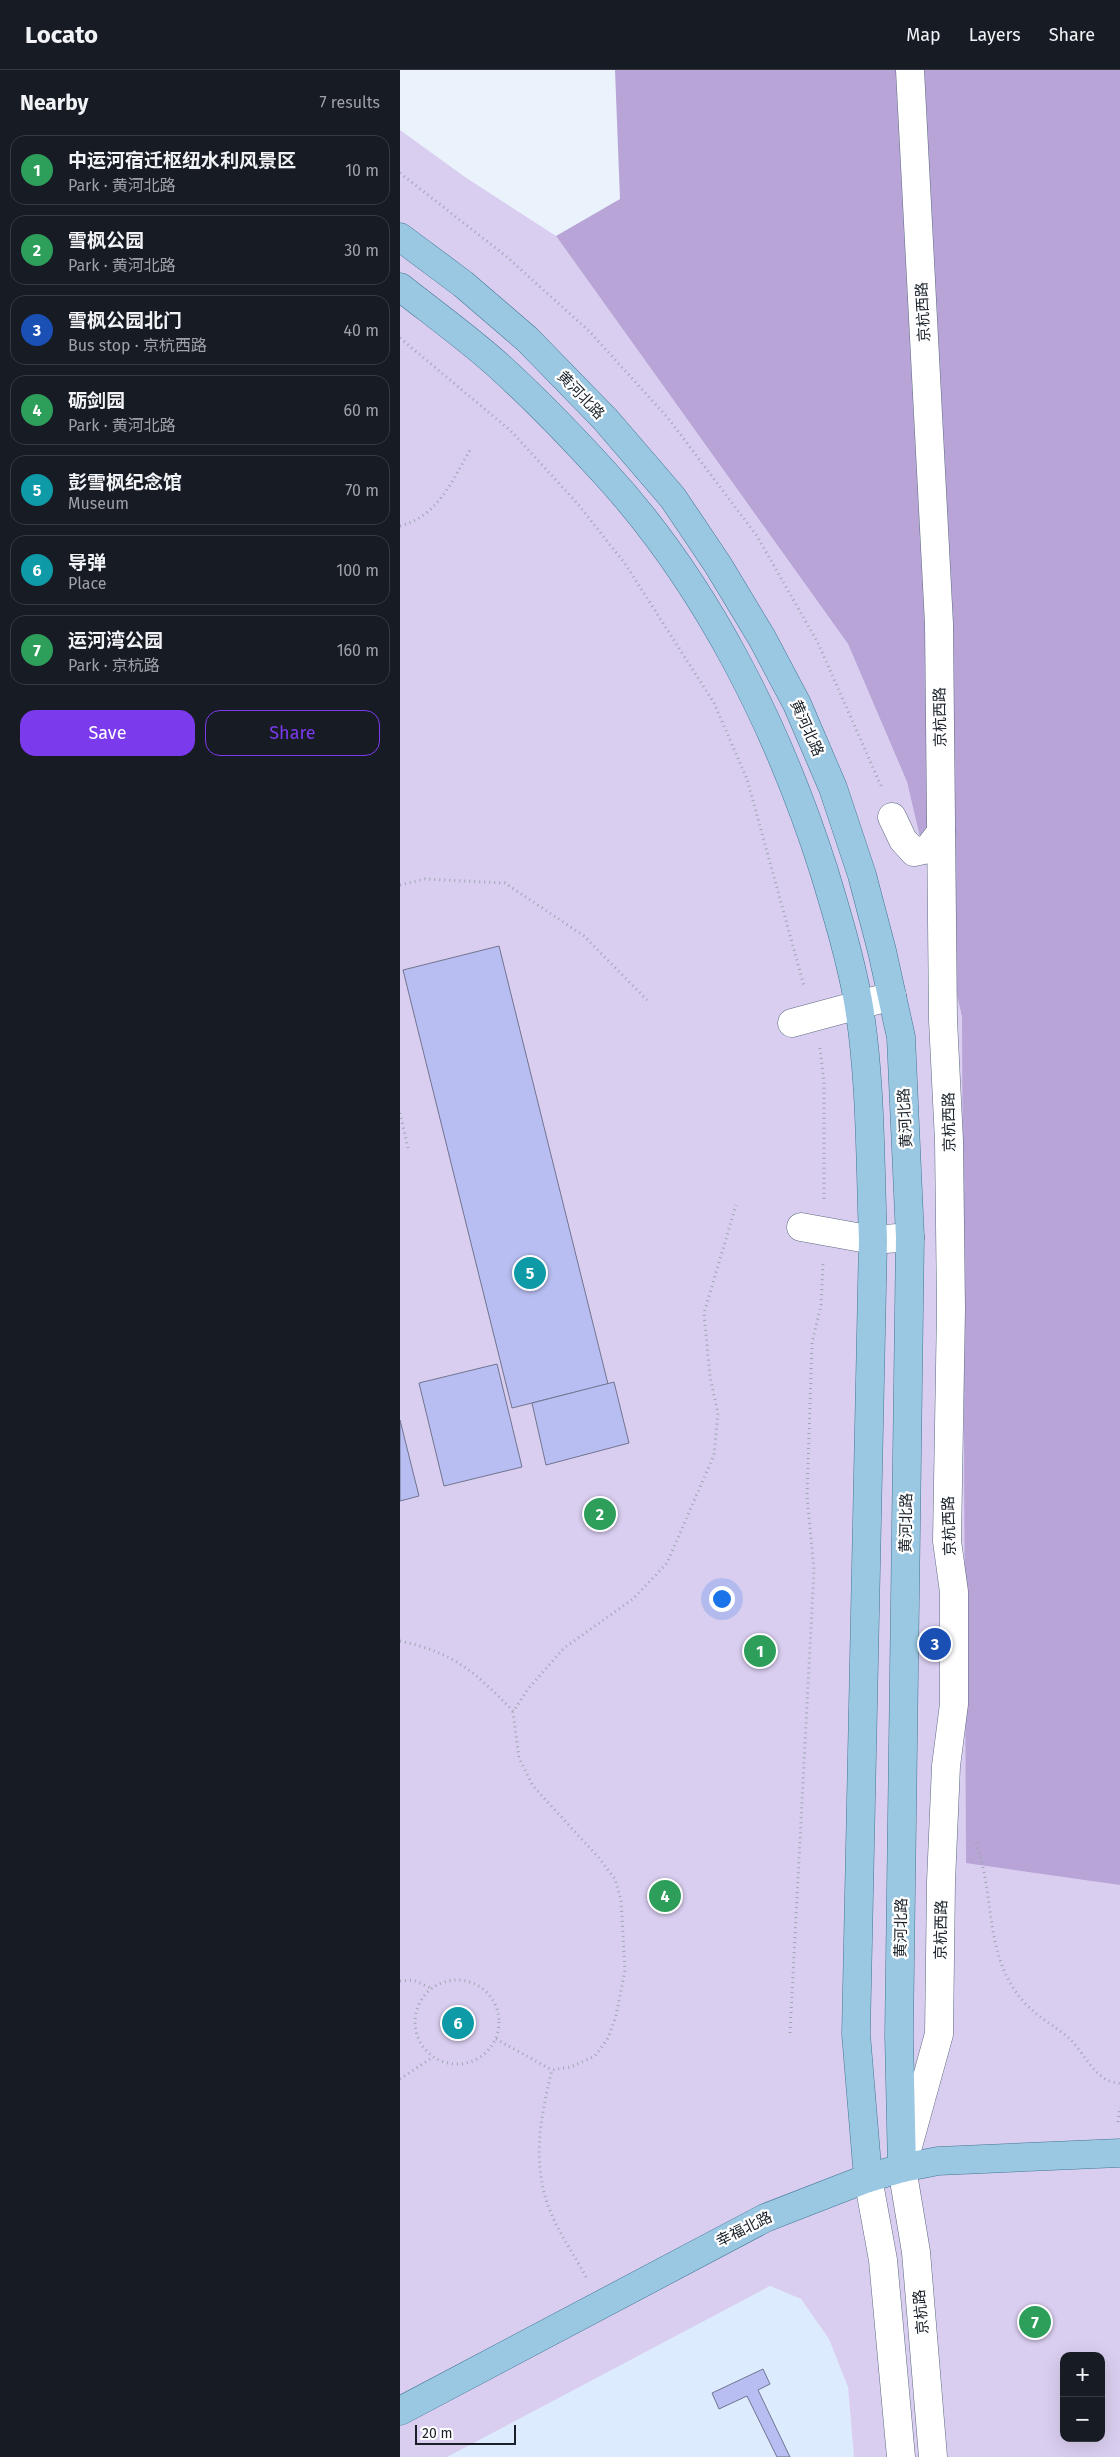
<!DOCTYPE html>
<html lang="en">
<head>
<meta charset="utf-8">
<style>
  :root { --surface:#171b24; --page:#242831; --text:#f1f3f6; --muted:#9ea1a6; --line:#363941; --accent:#7c3aed }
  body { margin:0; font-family:"Fira Sans","Noto Sans SC",sans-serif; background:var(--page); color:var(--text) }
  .controls { position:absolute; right:15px; bottom:15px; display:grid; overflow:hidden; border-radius:10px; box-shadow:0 5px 20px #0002 }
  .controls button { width:45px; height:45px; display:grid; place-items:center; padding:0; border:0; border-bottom:1px solid var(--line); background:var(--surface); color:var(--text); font:25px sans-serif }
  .scale { position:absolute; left:15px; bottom:12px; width:101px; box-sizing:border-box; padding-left:5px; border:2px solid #192029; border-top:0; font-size:14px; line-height:18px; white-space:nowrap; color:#192029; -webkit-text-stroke:4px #fff; paint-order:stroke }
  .you { position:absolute; left:321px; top:1528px; width:18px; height:18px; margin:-12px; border:4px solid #fff; border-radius:50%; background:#1a73e8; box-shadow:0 0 0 8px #1a73e833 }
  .badge { display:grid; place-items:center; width:32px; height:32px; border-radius:50%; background:var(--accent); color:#fff; font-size:16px; font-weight:700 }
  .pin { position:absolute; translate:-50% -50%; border:2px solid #fff; box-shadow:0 1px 5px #0006 }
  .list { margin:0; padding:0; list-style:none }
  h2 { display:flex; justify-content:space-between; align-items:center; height:65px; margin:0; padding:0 20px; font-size:21px }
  h2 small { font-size:16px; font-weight:400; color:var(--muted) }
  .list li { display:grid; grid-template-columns:32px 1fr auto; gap:15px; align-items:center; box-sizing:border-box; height:70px; margin:0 10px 10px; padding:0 10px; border:1px solid var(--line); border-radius:15px }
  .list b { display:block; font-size:19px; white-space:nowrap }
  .list p { margin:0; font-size:16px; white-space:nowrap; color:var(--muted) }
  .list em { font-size:16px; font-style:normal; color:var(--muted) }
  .actions { display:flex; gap:10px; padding:15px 20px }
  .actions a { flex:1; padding:11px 0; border:1px solid var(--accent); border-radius:15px; text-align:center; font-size:18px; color:var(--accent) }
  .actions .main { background:var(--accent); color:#fff }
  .map { position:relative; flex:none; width:720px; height:2387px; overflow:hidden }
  header { display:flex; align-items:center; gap:30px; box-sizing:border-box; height:70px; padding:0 25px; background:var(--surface); border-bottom:1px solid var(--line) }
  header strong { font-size:24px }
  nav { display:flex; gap:28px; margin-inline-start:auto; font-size:18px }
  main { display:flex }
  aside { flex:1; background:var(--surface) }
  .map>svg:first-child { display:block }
</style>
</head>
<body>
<header>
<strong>Locato</strong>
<nav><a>Map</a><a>Layers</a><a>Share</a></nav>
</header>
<main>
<aside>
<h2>Nearby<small>7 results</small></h2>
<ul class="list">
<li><span class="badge" style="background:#2e9e5b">1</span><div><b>中运河宿迁枢纽水利风景区</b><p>Park · 黄河北路</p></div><em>10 m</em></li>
<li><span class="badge" style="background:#2e9e5b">2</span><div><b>雪枫公园</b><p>Park · 黄河北路</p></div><em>30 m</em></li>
<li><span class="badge" style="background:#1a4fb4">3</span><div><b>雪枫公园北门</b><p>Bus stop · 京杭西路</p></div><em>40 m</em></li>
<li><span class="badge" style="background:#2e9e5b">4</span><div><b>砺剑园</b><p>Park · 黄河北路</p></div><em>60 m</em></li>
<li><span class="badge" style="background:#0f9aa8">5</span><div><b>彭雪枫纪念馆</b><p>Museum</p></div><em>70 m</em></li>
<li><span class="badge" style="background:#0f9aa8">6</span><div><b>导弹</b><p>Place</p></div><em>100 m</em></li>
<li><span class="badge" style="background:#2e9e5b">7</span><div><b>运河湾公园</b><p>Park · 京杭路</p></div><em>160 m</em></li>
</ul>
<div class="actions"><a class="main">Save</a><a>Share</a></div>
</aside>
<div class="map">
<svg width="720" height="2387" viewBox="0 0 720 2387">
  <rect width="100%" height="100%" fill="#eaf2fc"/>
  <path fill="#ddebff" d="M 370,2216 L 401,2229 L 429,2269 L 448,2317 L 454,2387 L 36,2387 Z"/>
  <path fill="#dacef0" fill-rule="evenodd" d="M 720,0 L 720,2387 L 454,2387 L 448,2317 L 429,2269 L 401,2229 L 370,2216 L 47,2387 L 0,2387 L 0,60 L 65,107 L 156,166 L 448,574 L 507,712 L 561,943 ZM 664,2286 L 701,2286 L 701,2368 L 664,2368 Z"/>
  <path fill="#b8a4d7" d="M 215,0 L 720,0 L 720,1815 L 566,1793 L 562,947 L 507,712 L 448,574 L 156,166 L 220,129 Z"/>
  <g fill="#b8bef2" stroke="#71748f">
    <path d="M 99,876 L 208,1314 L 112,1338 L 3,900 Z"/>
    <path d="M 97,1294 L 122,1397 L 44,1416 L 19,1313 Z"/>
    <path d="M 214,1312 L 229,1373 L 146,1395 L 132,1333 Z"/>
    <path d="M 0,1350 L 19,1426 L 0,1431 Z"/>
    <path d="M 363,2299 L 370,2314 L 358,2320 L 390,2387 L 377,2387 L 347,2326 L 319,2339 L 312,2323 Z"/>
  </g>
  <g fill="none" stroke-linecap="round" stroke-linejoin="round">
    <defs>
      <g id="minor">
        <path d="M 510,0 L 539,554 L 543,950 L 549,1071 L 551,1239 L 547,1471 L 554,1522 L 554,1634 L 546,1696 L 541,1812 L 539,1964 L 502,2098 L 516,2182 L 533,2387"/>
        <path d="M 492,747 L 503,770 L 514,782 L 528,779 L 541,762"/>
        <path d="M 392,953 L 492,926"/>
        <path d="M 401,1157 L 473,1170 L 510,1167"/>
        <path d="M 468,2108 L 483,2190 L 501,2387"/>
      </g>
      <g id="major">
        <path d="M 0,167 L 63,214 L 127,269 L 205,349 L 273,428 L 318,495 L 362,568 L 397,634 L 433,718 L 462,805 L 482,881 L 501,967 L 510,1167 L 499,1965 L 502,2098"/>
        <path d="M 0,217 C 33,243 69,269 100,297 C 135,329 170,365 202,400 C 306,512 378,657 424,801 C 437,844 450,887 458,931 C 471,1007 470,1092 473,1170 L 456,1964 L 468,2108"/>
        <path d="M 0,2341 L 365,2148 L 468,2108 L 502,2098 L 538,2091 L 720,2083"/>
      </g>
    </defs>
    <use href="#minor" stroke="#5a6a81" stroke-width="29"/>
    <use href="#major" stroke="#417694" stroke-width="29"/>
    <g stroke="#9ea6af" stroke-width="3" stroke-dasharray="1 4" stroke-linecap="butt">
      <path d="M 0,103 L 107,187 L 189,261 L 268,348 L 357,466 L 418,573 L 482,718"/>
      <path d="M 0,268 L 111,361 L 177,433 L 226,495 L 314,633 L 347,709 L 404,916"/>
      <path d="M 0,456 C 38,446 52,411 70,380"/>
      <path d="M 0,815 L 25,809 L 105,813 L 184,866 L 247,930"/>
      <path d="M 420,978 L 424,1012 L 424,1129"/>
      <path d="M 0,1043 L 8,1078"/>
      <path d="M 0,1571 C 55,1583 75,1602 113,1641"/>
      <path d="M 576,1773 C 596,1827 583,1885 623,1931 C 637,1947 655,1956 670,1969 C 682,1981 691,2000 705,2009 C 709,2012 716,2012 720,2014"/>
      <circle cx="57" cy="1952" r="42"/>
      <path d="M 0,1911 L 13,1910 L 31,1918"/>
      <path d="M 390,1963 L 414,1500 L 407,1426 L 412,1273 L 421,1235 L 423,1193"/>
      <path d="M 96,1969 L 152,2000"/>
      <path d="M 0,2009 L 33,1987"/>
      <path d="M 718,2052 L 720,2037"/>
      <path d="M 186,2207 C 175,2186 160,2165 151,2143 C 131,2096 140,2048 152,2000 L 171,1997 L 195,1986 L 208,1968 L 216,1946 L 225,1900 L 221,1830 L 215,1809 L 199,1788 L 133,1716 L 119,1688 L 113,1642 L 128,1619 L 164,1578 L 233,1529 L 267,1493 L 314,1385 L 318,1343 L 310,1307 L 304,1243 L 336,1135"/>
    </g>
    <use href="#minor" stroke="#fff" stroke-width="28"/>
    <use href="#major" stroke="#9ac8e2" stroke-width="28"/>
  </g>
  <g text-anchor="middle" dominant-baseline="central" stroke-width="4.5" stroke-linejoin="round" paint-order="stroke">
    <g font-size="15" fill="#192029" stroke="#fff">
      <text transform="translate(523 242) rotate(-93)">京杭西路</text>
      <text transform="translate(181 325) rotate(46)">黄河北路</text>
      <text transform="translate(540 647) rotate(-91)">京杭西路</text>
      <text transform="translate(407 658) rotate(66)">黄河北路</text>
      <text transform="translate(505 1048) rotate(-93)">黄河北路</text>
      <text transform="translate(549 1052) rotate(-91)">京杭西路</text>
      <text transform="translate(506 1453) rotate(-89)">黄河北路</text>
      <text transform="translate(549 1456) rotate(-92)">京杭西路</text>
      <text transform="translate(501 1858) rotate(-89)">黄河北路</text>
      <text transform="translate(541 1860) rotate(-89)">京杭西路</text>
      <text transform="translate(344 2159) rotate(-26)">幸福北路</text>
      <text transform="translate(521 2242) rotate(-95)">京杭路</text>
    </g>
  </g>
</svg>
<div class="controls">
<button>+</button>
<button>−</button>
</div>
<div class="scale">20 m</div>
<div class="you"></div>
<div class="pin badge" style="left:360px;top:1581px;background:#2e9e5b">1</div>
<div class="pin badge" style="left:200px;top:1444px;background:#2e9e5b">2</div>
<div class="pin badge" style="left:535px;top:1574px;background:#1a4fb4">3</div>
<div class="pin badge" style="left:265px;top:1826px;background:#2e9e5b">4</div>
<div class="pin badge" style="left:130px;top:1203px;background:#0f9aa8">5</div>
<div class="pin badge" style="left:58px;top:1953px;background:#0f9aa8">6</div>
<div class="pin badge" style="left:635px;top:2252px;background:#2e9e5b">7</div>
</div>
</main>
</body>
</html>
